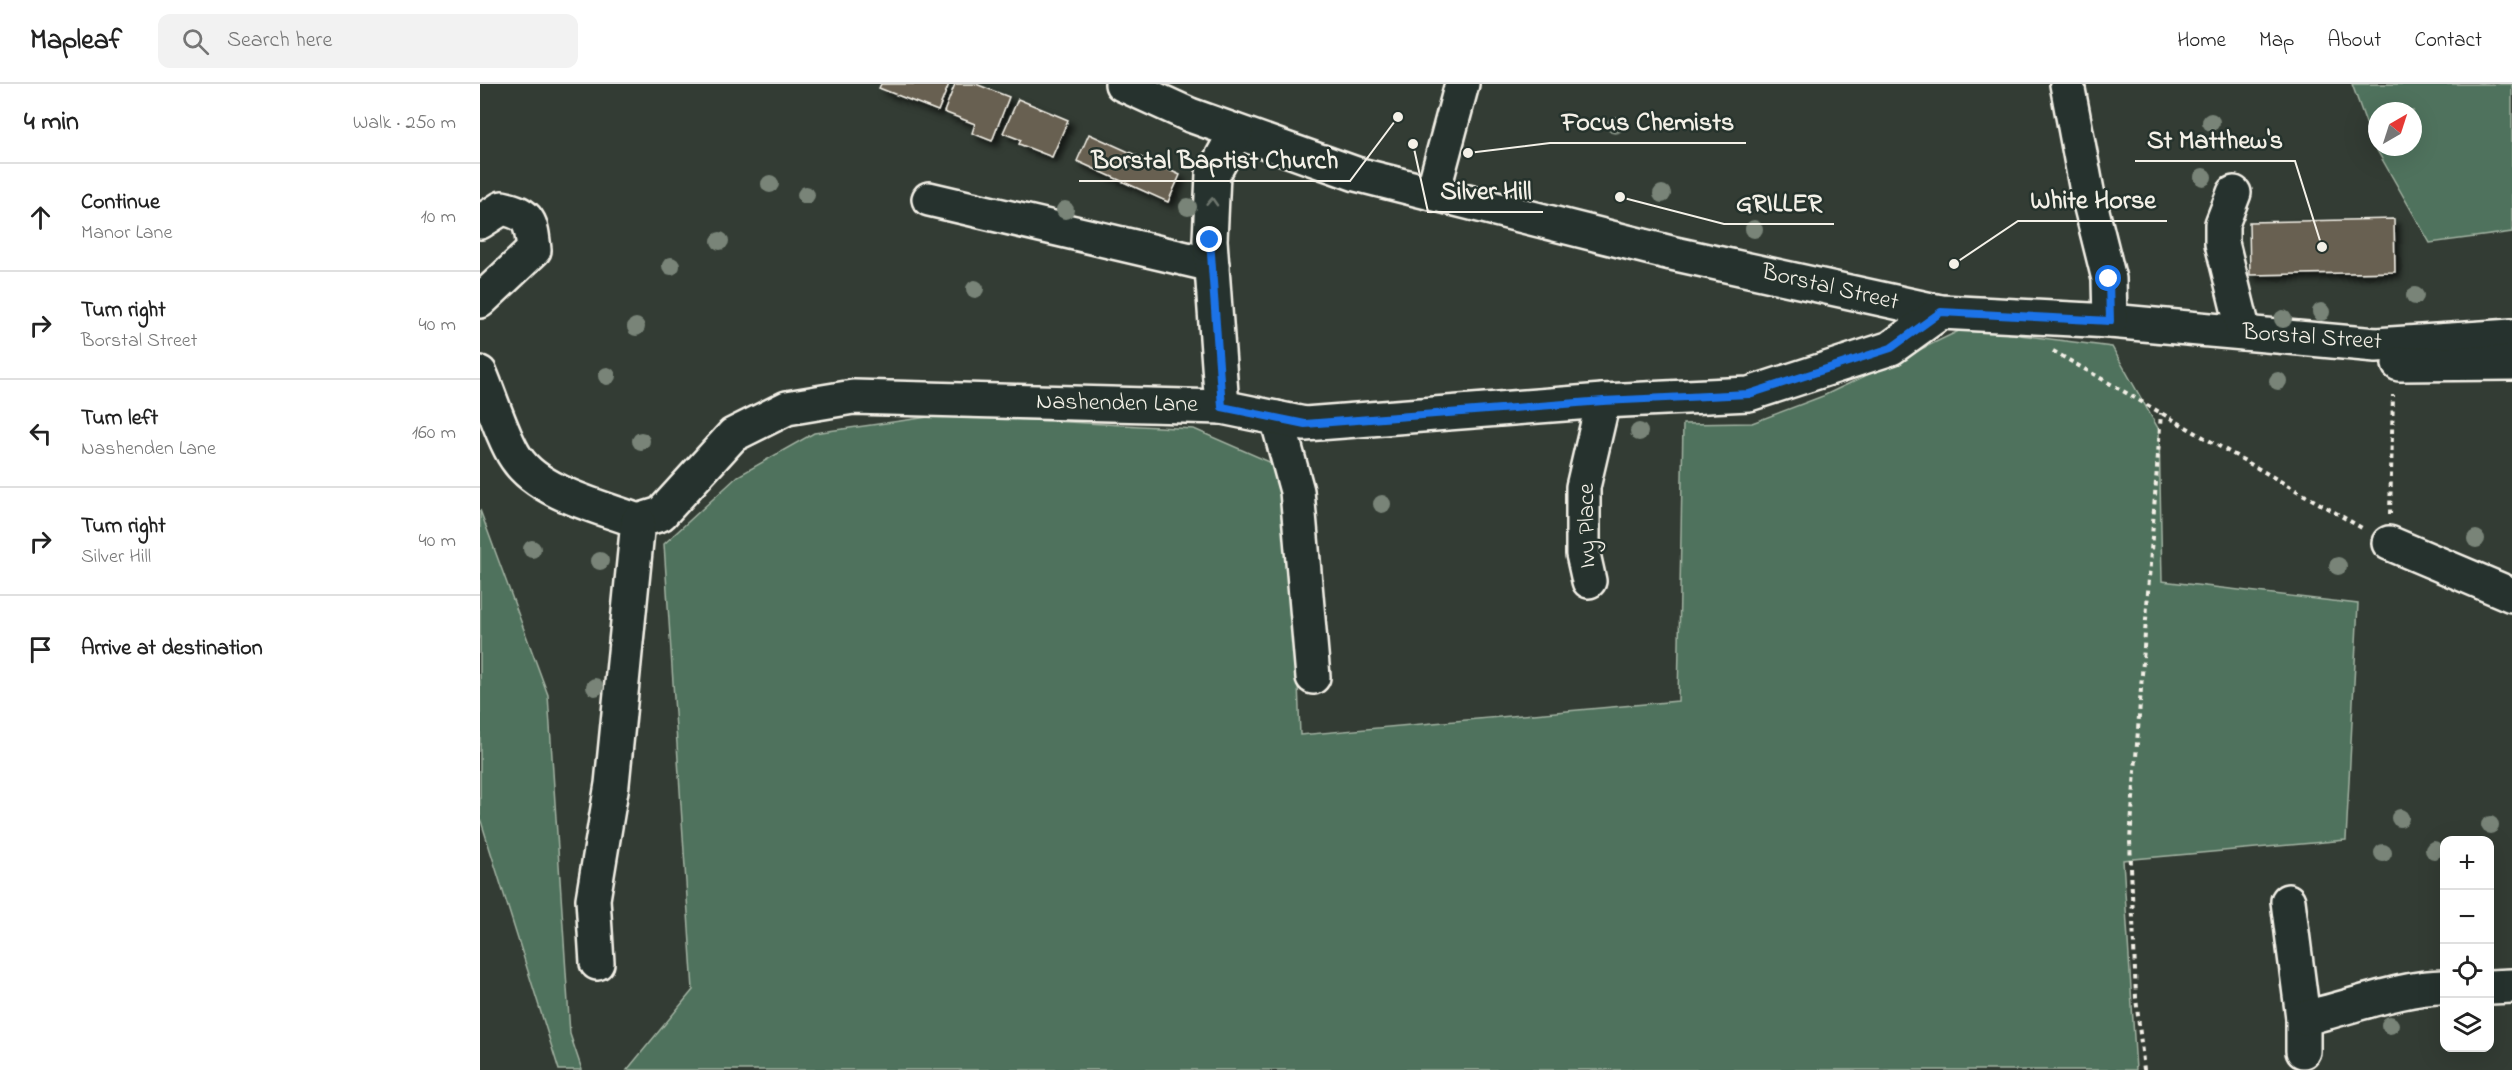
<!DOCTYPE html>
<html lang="en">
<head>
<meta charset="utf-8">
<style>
  :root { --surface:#fff; --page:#f2f2f2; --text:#222; --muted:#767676; --line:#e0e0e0 }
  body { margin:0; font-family:"Indie Flower",sans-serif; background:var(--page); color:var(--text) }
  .controls { position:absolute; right:18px; bottom:18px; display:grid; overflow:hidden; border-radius:12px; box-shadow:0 6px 24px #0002 }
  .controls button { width:54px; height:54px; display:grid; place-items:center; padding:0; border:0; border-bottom:2px solid var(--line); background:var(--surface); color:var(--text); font:30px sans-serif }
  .compass { position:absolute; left:1888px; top:18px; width:54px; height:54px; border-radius:50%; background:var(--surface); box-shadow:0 6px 24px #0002; rotate:39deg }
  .stop { position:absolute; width:18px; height:18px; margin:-14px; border:4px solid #1a73e8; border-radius:50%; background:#fff }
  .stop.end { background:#1a73e8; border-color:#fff; box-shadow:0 2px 6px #0008 }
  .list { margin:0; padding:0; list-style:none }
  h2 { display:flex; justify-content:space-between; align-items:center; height:78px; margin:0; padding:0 24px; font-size:26px }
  h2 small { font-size:20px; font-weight:400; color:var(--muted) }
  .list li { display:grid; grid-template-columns:39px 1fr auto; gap:18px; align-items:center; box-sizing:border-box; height:108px; padding:0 24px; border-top:2px solid var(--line) }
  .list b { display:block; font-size:22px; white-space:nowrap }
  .list p { margin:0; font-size:20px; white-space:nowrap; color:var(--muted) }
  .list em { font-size:20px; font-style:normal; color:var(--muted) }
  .icon { flex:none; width:33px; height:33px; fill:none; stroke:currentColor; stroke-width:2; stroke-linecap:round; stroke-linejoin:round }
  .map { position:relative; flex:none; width:2032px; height:986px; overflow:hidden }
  header { display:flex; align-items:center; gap:36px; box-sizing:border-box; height:84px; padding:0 30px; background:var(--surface); border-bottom:2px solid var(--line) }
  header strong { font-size:28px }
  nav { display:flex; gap:33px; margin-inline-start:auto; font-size:21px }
  .search { width:420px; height:54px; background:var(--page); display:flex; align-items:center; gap:15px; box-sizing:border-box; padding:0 21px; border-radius:12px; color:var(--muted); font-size:22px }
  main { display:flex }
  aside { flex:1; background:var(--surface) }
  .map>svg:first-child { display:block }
</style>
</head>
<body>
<header>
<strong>Mapleaf</strong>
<div class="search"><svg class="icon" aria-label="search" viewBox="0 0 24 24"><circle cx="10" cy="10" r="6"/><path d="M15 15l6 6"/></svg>Search here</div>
<nav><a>Home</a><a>Map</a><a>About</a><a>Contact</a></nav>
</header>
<main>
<aside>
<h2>4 min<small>Walk · 250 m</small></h2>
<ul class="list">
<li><svg class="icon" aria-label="ahead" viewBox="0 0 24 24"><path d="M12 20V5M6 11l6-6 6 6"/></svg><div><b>Continue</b><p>Manor Lane</p></div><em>10 m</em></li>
<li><svg class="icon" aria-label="right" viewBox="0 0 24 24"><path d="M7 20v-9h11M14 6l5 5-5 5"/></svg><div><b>Turn right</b><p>Borstal Street</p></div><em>40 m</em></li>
<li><svg class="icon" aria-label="left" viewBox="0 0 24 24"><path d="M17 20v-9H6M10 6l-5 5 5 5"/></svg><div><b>Turn left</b><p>Nashenden Lane</p></div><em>160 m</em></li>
<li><svg class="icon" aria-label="right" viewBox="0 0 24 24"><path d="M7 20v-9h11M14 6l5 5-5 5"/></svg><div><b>Turn right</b><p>Silver Hill</p></div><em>40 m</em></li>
<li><svg class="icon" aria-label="arrive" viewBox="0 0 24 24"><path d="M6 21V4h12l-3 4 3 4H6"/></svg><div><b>Arrive at destination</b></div></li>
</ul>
</aside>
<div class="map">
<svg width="2032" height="986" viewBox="0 0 2032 986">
  <defs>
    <filter id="shadow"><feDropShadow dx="5.5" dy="5.5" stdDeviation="3" flood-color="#0009"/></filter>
  </defs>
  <rect width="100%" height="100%" fill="#333c34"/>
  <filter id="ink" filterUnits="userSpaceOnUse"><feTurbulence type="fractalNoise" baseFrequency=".0167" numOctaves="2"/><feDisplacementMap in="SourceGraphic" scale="12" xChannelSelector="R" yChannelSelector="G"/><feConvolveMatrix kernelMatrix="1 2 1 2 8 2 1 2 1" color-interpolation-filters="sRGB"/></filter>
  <g filter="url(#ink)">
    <g fill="#50725d" stroke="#a2b2a2" stroke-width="1.5" fill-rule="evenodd">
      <path d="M 1872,0 L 2032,0 L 2032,148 L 1950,159 L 1894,61 ZM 1897,27 L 1933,27 L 1933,63 L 1897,63 Z"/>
      <path d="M 1485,244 L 1632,263 L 1679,346 L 1682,497 L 1878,520 L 1866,756 L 1643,776 L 1656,986 L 147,986 L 213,906 L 184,460 L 258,392 L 334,349 L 463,331 L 714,345 L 810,387 L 820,651 L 1198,617 L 1203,340 L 1272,339 L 1343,312 Z"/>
      <path d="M 0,426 L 68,611 L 90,950 L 102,986 L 79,986 L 0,734 Z"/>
    </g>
    <g fill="#686051" stroke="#f4f1e8" stroke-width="1.5" filter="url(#shadow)">
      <path d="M 401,0 L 469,0 L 458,27 L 399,4 Z"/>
      <path d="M 475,0 L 496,0 L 529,13 L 512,57 L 492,49 L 495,40 L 464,28 Z"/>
      <path d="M 538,15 L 588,36 L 572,73 L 539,60 L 541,56 L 523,49 Z"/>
      <path d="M 609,50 L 700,91 L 688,118 L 597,77 Z"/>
      <path d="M 1914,135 L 1915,188 L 1770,191 L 1769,138 Z"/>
    </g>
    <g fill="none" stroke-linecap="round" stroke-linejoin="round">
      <defs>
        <g id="minor">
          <path d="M 642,0 L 710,31 L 876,90 L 1191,169 L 1461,228 L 1630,237 L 1896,261 L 2032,252"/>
          <path d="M 1587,0 L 1607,107 L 1629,195 L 1630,237"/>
          <path d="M 953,108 L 982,0"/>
          <path d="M 1754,109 L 1742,140 L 1742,159 L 1764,249"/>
          <path d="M 449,115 L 732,181"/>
          <path d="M 0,138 L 22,124 C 51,130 51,139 54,166 L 0,217"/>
          <path d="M 1919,280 L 2032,279"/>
          <path d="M 0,289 C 10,312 23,355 36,374 C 59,409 121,423 158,437"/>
          <path d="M 742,323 L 730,156 L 733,90 L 756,48"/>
          <path d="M 797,334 L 817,407 L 833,593"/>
          <path d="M 158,437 L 181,430 L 253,351 L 307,324 L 373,313 L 742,323 L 825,340 L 1123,317 L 1269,310 L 1411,264 L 1461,228"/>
          <path d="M 1909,459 L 2032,511"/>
          <path d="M 1109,497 L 1103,470 L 1103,403 L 1123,317"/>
          <path d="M 1808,817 L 1823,934 L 1823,967"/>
          <path d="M 117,879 L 113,815 L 132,700 L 158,437"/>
          <path d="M 2010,903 L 2032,902"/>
          <path d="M 1823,934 C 1867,925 1920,903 1964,903"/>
        </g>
      </defs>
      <use href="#minor" stroke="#f4f1e8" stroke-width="38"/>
      <g stroke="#f4f1e8" stroke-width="4" stroke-dasharray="4.5 4.5" stroke-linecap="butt">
        <path d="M 1573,267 L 1882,444"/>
        <path d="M 1910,430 L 1913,311"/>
        <path d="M 1664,986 L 1656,914 L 1650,756 L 1681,329"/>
      </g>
      <use href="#minor" stroke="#26332d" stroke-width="33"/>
    </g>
    <g fill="#798478">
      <circle cx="1731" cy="38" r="9"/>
      <circle cx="1135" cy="41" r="9"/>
      <circle cx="1723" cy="93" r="9"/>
      <circle cx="290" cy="100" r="9"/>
      <circle cx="1182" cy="110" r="9"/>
      <circle cx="326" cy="111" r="9"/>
      <circle cx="708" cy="123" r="9"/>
      <circle cx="585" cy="126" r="9"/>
      <circle cx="1274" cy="145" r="9"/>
      <circle cx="240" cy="157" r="9"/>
      <circle cx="191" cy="182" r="9"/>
      <circle cx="495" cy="205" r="9"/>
      <circle cx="1935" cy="212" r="9"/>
      <circle cx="1841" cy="228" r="9"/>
      <circle cx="1803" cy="235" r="9"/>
      <circle cx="156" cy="243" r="9"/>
      <circle cx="127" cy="292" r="9"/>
      <circle cx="1798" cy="297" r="9"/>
      <circle cx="1159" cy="348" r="9"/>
      <circle cx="161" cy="357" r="9"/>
      <circle cx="902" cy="420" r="9"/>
      <circle cx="1996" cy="455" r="9"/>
      <circle cx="52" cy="465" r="9"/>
      <circle cx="120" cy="477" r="9"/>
      <circle cx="1858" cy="482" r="9"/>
      <circle cx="115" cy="603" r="9"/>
      <circle cx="1920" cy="734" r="9"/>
      <circle cx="2010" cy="741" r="9"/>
      <circle cx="1954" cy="766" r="9"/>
      <circle cx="1903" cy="769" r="9"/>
      <circle cx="1910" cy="941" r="9"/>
    </g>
    <defs><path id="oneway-chevron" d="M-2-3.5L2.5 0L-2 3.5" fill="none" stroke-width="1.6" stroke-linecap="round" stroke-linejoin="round" transform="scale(1.5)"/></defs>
    <use stroke="#6e766e" href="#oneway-chevron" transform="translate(732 118) rotate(-87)"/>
  </g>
  <g fill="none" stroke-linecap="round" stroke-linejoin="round" filter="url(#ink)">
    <path stroke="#1a73e8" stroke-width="8" d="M 730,156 L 742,323 L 825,340 L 1123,317 L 1269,310 L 1411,264 L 1461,228 L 1630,237 L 1629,195"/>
  </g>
  <g text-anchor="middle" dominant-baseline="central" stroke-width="5" stroke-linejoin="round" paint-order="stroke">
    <g font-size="24" fill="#f4f1e8" stroke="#26332d">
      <text transform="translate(1350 204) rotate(13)">Borstal Street</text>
      <text transform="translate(1832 254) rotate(4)">Borstal Street</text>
      <text transform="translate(637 320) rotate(1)">Nashenden Lane</text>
      <text transform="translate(1108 442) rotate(-91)">Ivy Place</text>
    </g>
  </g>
  <path fill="none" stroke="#f4f1e8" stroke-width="2" d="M988 69L1070 59H1266M1842 163L1815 77H1655M918 33L870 97H599M933 60L948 128H1063M1474 180L1538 137H1687M1140 113L1244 140H1354"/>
  <g fill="#f4f1e8" stroke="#26332d" stroke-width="2">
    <circle cx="988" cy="69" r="6"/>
    <circle cx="1842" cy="163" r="6"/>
    <circle cx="918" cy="33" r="6"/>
    <circle cx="933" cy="60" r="6"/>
    <circle cx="1474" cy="180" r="6"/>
    <circle cx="1140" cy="113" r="6"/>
  </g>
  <g font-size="26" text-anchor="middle" font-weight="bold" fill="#f4f1e8" stroke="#26332d" stroke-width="5" stroke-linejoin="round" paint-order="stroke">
    <text x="1168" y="46">Focus Chemists</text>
    <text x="1735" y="64">St Matthew's</text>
    <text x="735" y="84">Borstal Baptist Church</text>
    <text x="1006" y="115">Silver Hill</text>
    <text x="1613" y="124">White Horse</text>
    <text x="1299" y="127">GRILLER</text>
  </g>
</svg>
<div class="controls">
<button>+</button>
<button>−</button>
<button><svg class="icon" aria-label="locate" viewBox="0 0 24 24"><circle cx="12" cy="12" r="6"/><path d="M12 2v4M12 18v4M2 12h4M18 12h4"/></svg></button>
<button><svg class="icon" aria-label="layers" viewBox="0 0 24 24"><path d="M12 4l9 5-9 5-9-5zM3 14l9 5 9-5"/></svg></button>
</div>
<svg class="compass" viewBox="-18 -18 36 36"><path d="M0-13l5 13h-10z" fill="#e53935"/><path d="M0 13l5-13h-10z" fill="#767676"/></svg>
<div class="stop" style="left:1629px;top:195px"></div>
<div class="stop end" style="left:730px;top:156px"></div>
</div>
</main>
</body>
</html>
